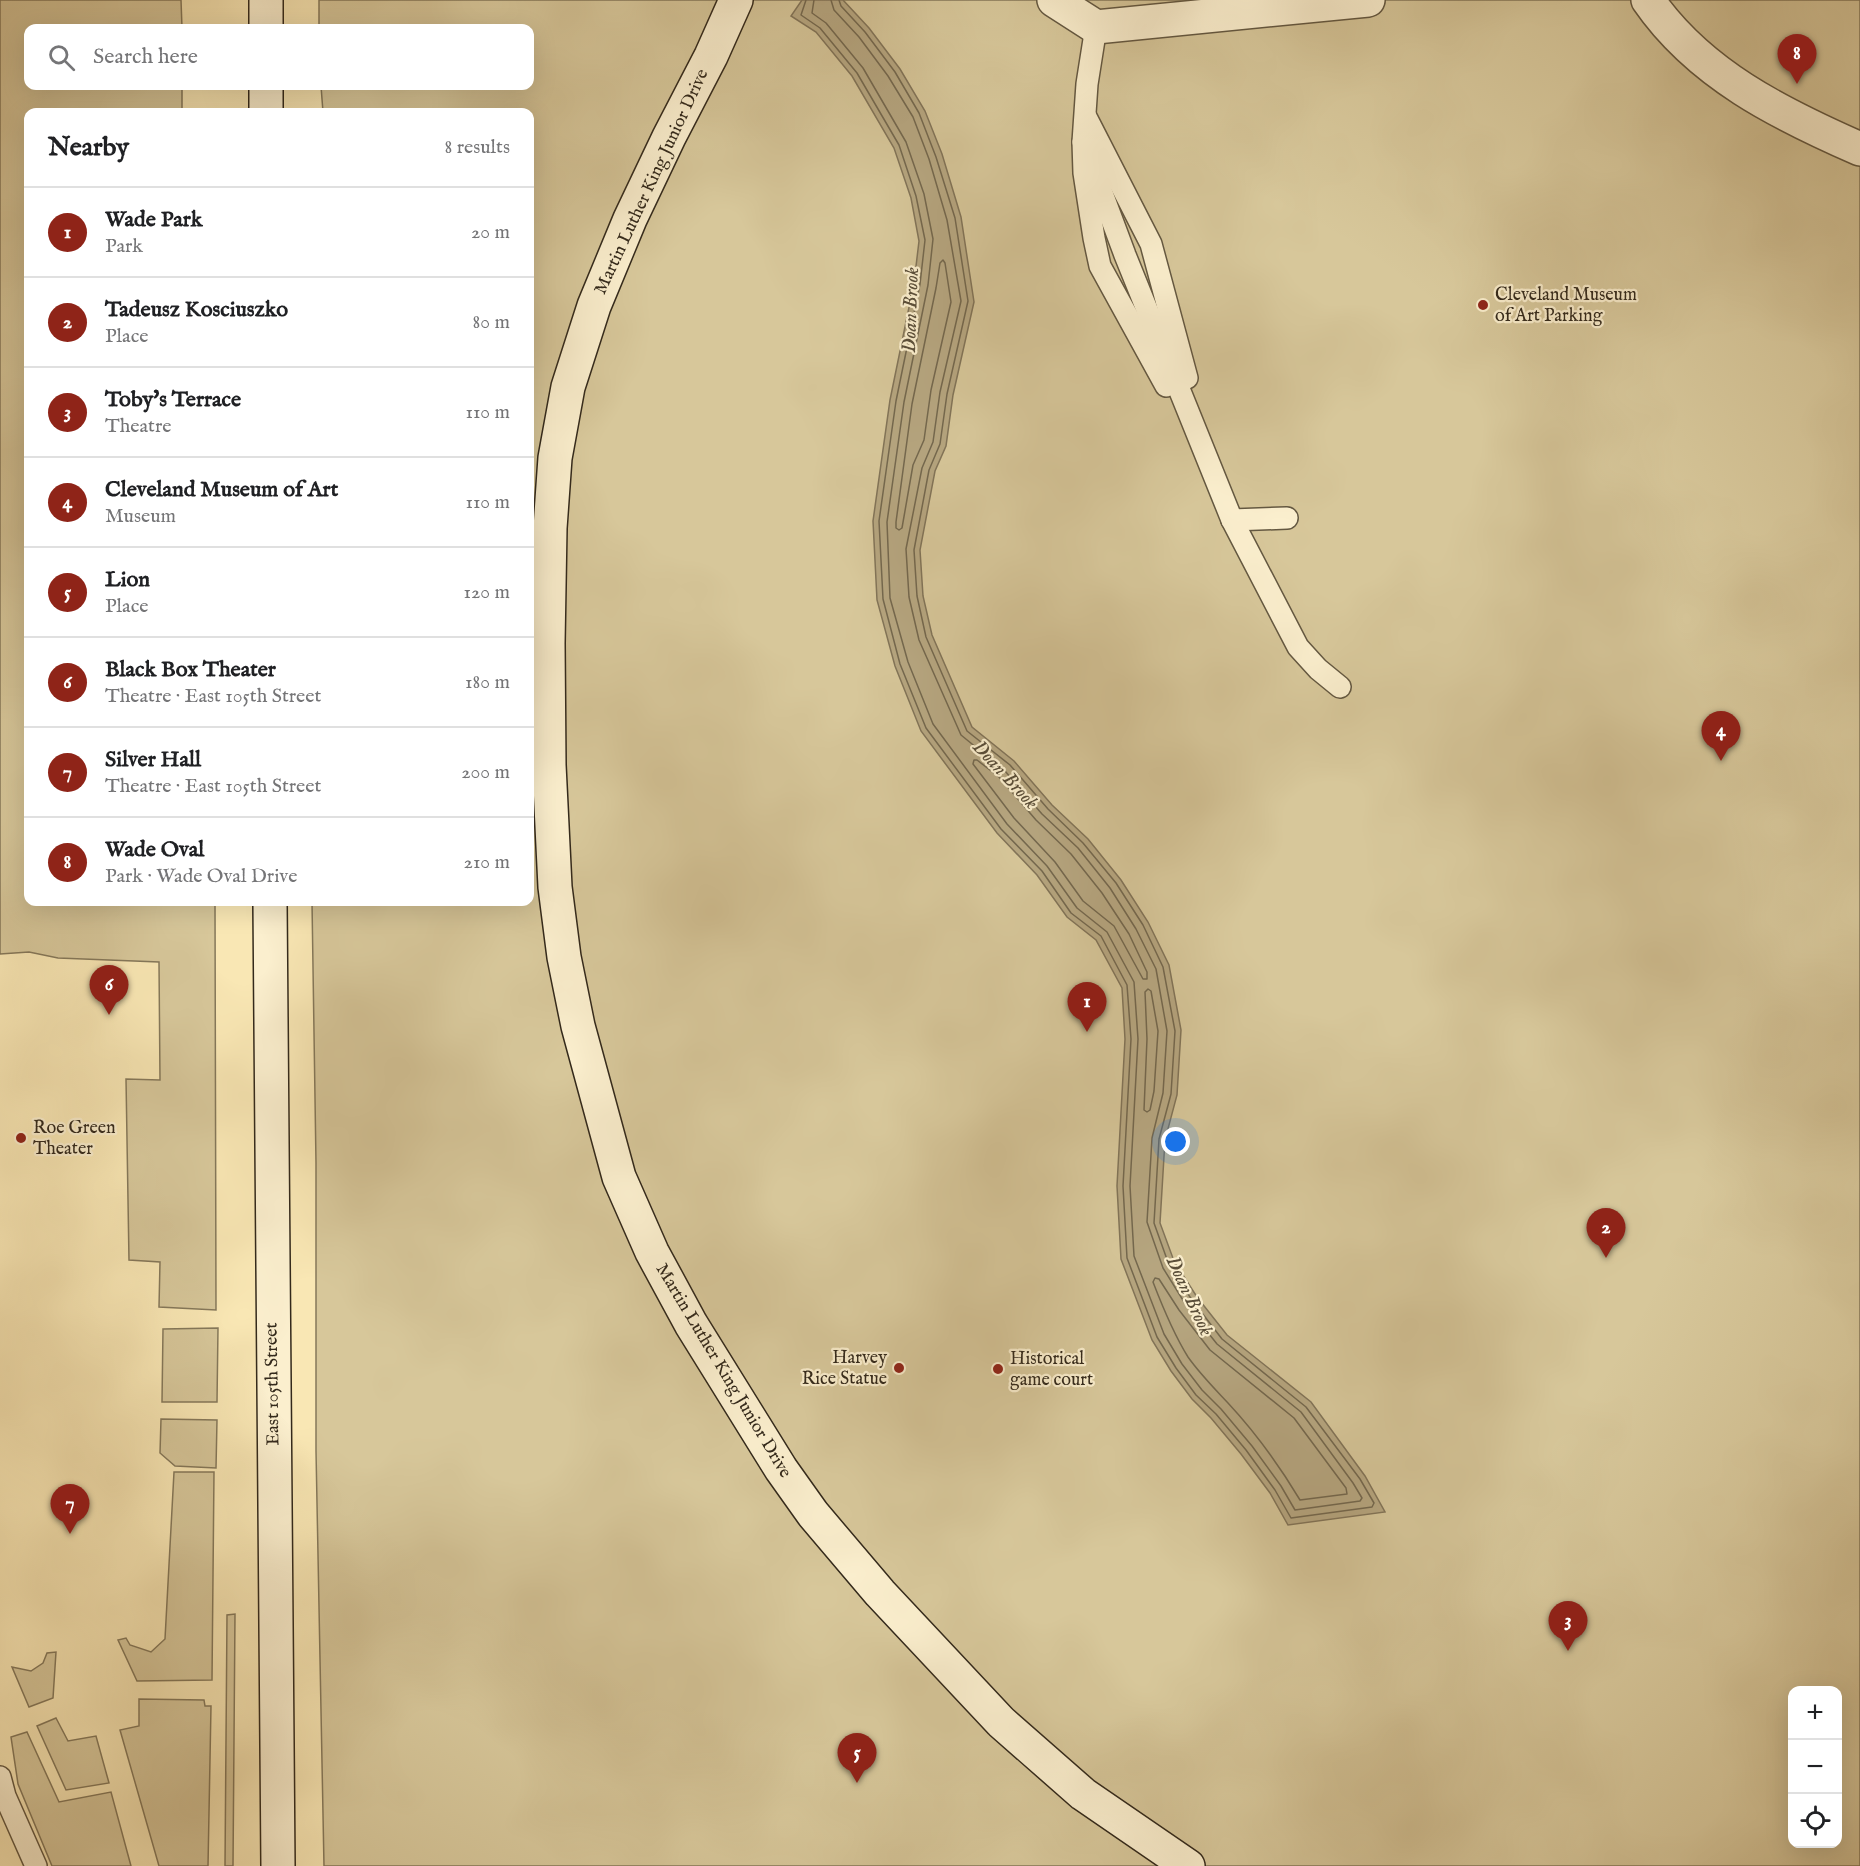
<!DOCTYPE html>
<html lang="en">
<head>
<meta charset="utf-8">
<style>
  :root { --surface:#fff; --page:#f6f6f6; --text:#202124; --muted:#757577; --line:#e0e0e0; --accent:#8f2418 }
  body { margin:0; font-family:"IM FELL English",serif; background:var(--page); color:var(--text) }
  .controls { position:absolute; right:18px; bottom:18px; display:grid; overflow:hidden; border-radius:12px; box-shadow:0 6px 24px #0002 }
  .controls button { width:54px; height:54px; display:grid; place-items:center; padding:0; border:0; border-bottom:2px solid var(--line); background:var(--surface); color:var(--text); font:30px sans-serif }
  .you { position:absolute; left:1176px; top:1142px; width:21px; height:21px; margin:-15px; border:4px solid #fff; border-radius:50%; background:#1a73e8; box-shadow:0 0 0 9px #1a73e833 }
  .badge { display:grid; place-items:center; width:39px; height:39px; border-radius:50%; background:var(--accent); color:#fff; font-size:20px; font-weight:700 }
  .pin { position:absolute; translate:-50% -50px; filter:drop-shadow(0 2px 3px #0008) }
  .pin::after { content:''; position:absolute; top:32px; width:21px; height:18px; background:inherit; clip-path:polygon(0 0,100% 0,50% 100%) }
  .list { margin:0; padding:0; list-style:none }
  h2 { display:flex; justify-content:space-between; align-items:center; height:78px; margin:0; padding:0 24px; font-size:26px }
  h2 small { font-size:20px; font-weight:400; color:var(--muted) }
  .list li { display:grid; grid-template-columns:39px 1fr auto; gap:18px; align-items:center; box-sizing:border-box; height:90px; padding:0 24px; border-top:2px solid var(--line) }
  .list b { display:block; font-size:22px; white-space:nowrap }
  .list p { margin:0; font-size:20px; white-space:nowrap; color:var(--muted) }
  .list em { font-size:20px; font-style:normal; color:var(--muted) }
  .icon { flex:none; width:33px; height:33px; fill:none; stroke:currentColor; stroke-width:2; stroke-linecap:round; stroke-linejoin:round }
  .map { position:relative; flex:none; width:1860px; height:1866px; overflow:hidden }
  .search { position:absolute; background:var(--surface); box-shadow:0 6px 24px #0002; left:24px; top:24px; width:510px; height:66px; display:flex; align-items:center; gap:15px; box-sizing:border-box; padding:0 21px; border-radius:12px; color:var(--muted); font-size:22px }
  .panel { position:absolute; background:var(--surface); box-shadow:0 6px 24px #0002; left:24px; top:108px; width:510px; height:798px; border-radius:12px }
  .map>svg:first-child { display:block }
</style>
</head>
<body>
<div class="map">
<svg width="1860" height="1866" viewBox="0 0 1860 1866">
  <rect width="100%" height="100%" fill="#f9e7b4"/>
  <filter id="stains"><feTurbulence type="fractalNoise" baseFrequency=".00333" numOctaves="4"/><feColorMatrix values="0 0 0 0 .2 0 0 0 0 .09 0 0 0 0 .02 0 0 0 .5 -.17"/></filter>
  <radialGradient id="worn" r=".72"><stop offset=".6" stop-color="#630" stop-opacity="0"/><stop offset="1" stop-color="#630" stop-opacity=".3"/></radialGradient>
  <g fill="#d7c79a" stroke="#85785a" stroke-width="1.5" fill-rule="evenodd">
    <path d="M 0,0 L 181,0 L 182,28 L 28,28 L 28,86 L 182,86 L 182,112 L 28,112 L 28,902 L 215,902 L 216,1310 L 159,1307 L 160,1262 L 129,1260 L 126,1079 L 160,1080 L 159,962 L 58,958 L 29,952 L 0,954 Z"/>
    <path d="M 319,0 L 1860,0 L 1860,1866 L 324,1866 L 316,1451 L 316,1163 L 312,902 L 530,902 L 530,112 L 323,112 L 321,86 L 530,86 L 530,28 L 319,28 ZM 1792,1690 L 1838,1690 L 1838,1844 L 1792,1844 Z"/>
    <path d="M 218,1328 L 217,1402 L 162,1402 L 163,1329 Z"/>
    <path d="M 161,1419 L 217,1420 L 216,1468 L 175,1466 L 160,1453 Z"/>
    <path d="M 174,1472 L 214,1472 L 212,1680 L 137,1681 L 118,1640 L 126,1638 L 130,1645 L 151,1652 L 165,1639 Z"/>
    <path d="M 235,1614 L 233,1866 L 225,1866 L 227,1615 Z"/>
    <path d="M 56,1652 L 53,1698 L 29,1707 L 12,1667 L 31,1671 L 43,1663 L 47,1653 Z"/>
    <path d="M 139,1699 L 204,1700 L 205,1706 L 211,1706 L 208,1866 L 159,1866 L 120,1730 L 139,1726 Z"/>
    <path d="M 56,1718 L 68,1741 L 96,1736 L 109,1783 L 66,1790 L 37,1726 Z"/>
    <path d="M 27,1732 L 59,1802 L 111,1792 L 131,1866 L 52,1866 L 18,1784 L 11,1737 Z"/>
  </g>
  <path fill="#b6a680" stroke="#827458" stroke-width="1.5" d="M 802,0 L 843,0 L 869,28 L 900,69 L 925,111 L 942,154 L 961,217 L 974,302 L 953,395 L 946,446 L 935,471 L 920,550 L 923,596 L 932,635 L 972,727 L 1014,761 L 1052,805 L 1088,839 L 1121,880 L 1148,922 L 1169,965 L 1181,1030 L 1177,1095 L 1165,1140 L 1160,1223 L 1174,1261 L 1197,1297 L 1227,1335 L 1311,1402 L 1365,1476 L 1385,1512 L 1288,1525 L 1270,1493 L 1241,1454 L 1211,1418 L 1192,1399 L 1171,1371 L 1152,1340 L 1121,1259 L 1117,1186 L 1125,1039 L 1122,988 L 1096,940 L 1067,917 L 1037,875 L 997,833 L 921,731 L 895,666 L 877,600 L 873,521 L 890,400 L 914,283 L 919,241 L 911,198 L 894,148 L 852,76 L 816,32 L 791,16 Z"/>
  <g fill="none" stroke-linecap="round" stroke-linejoin="round">
    <g stroke="#74684e" stroke-width="1.5">
      <path d="M 806,0 L 801,15 L 820,28 L 857,73 L 899,145 L 916,196 L 925,240 L 920,284 L 896,401 L 879,521 L 883,599 L 900,664 L 926,728 L 1001,829 L 1042,871 L 1071,913 L 1101,936 L 1127,985 L 1131,1039 L 1123,1186 L 1127,1258 L 1157,1337 L 1176,1368 L 1196,1395 L 1216,1414 L 1246,1450 L 1275,1490 L 1291,1518 L 1372,1507 L 1374,1503 L 1360,1479 L 1306,1407 L 1222,1339 L 1192,1300 L 1169,1265 L 1154,1223 L 1159,1139 L 1171,1094 L 1175,1031 L 1163,967 L 1143,925 L 1116,883 L 1083,843 L 1048,809 L 1010,765 L 967,731 L 926,637 L 917,596 L 914,550 L 929,470 L 940,444 L 947,394 L 968,301 L 955,218 L 936,157 L 919,113 L 895,72 L 865,32 L 841,6 L 839,0"/>
      <path d="M 814,0 L 812,13 L 826,23 L 863,68 L 906,142 L 924,194 L 933,239 L 928,285 L 904,402 L 887,522 L 890,598 L 908,662 L 933,724 L 1007,824 L 1047,866 L 1077,908 L 1107,932 L 1134,982 L 1138,1039 L 1130,1186 L 1134,1256 L 1164,1334 L 1182,1364 L 1202,1390 L 1221,1409 L 1252,1446 L 1281,1486 L 1295,1510 L 1360,1501 L 1362,1498 L 1353,1483 L 1301,1412 L 1217,1344 L 1186,1305 L 1163,1268 L 1147,1222 L 1152,1138 L 1163,1093 L 1167,1031 L 1156,969 L 1136,929 L 1110,888 L 1078,848 L 1042,814 L 1005,771 L 961,735 L 919,640 L 909,597 L 906,549 L 922,468 L 933,442 L 940,392 L 961,301 L 947,220 L 929,159 L 913,117 L 888,76 L 859,37 L 834,10 L 831,0"/>
      <path d="M 943,260 L 945,263 L 951,302 L 931,390 L 924,440 L 913,465 L 902,528 L 899,530 L 896,528 L 896,522 L 912,404 L 936,288 L 940,263 Z"/>
      <path d="M 974,760 L 977,760 L 999,777 L 1036,820 L 1071,854 L 1102,893 L 1129,934 L 1147,972 L 1147,979 L 1143,979 L 1114,926 L 1083,901 L 1055,862 L 1014,818 L 973,764 Z"/>
      <path d="M 1148,989 L 1151,991 L 1158,1031 L 1154,1091 L 1150,1110 L 1147,1112 L 1144,1110 L 1147,1039 L 1145,992 Z"/>
      <path d="M 1155,1278 L 1159,1279 L 1179,1310 L 1210,1350 L 1294,1418 L 1346,1488 L 1347,1494 L 1300,1500 C 1279,1465 1255,1432 1228,1403 C 1214,1388 1200,1374 1188,1357 C 1173,1333 1163,1308 1153,1282 Z"/>
    </g>
    <defs>
      <g id="service">
        <path d="M 1096,27 L 1087,84 L 1083,142 L 1084,173 L 1094,238 L 1100,266 L 1166,386"/>
        <path d="M 1086,117 L 1151,244 L 1187,378"/>
        <path d="M 1083,142 L 1125,255 L 1232,520 L 1298,647 L 1318,669 L 1340,687"/>
        <path d="M 1232,520 L 1287,518"/>
        <path d="M 0,1777 L 5,1796 L 36,1866"/>
      </g>
      <g id="minor">
        <path d="M 1054,0 L 1096,27 L 1368,0"/>
        <path d="M 1648,0 C 1699,74 1780,114 1860,149"/>
      </g>
      <g id="secondary">
        <path d="M 266,0 L 266,28"/>
        <path d="M 736,0 L 711,56 L 669,137 L 630,219 L 594,306 L 568,387 L 555,458 L 550,528 L 548,643 L 549,765 L 555,887 L 564,957 L 578,1026 L 619,1177 L 652,1252 L 691,1324 L 781,1469 L 813,1514 L 880,1593 L 1001,1722 L 1083,1794 L 1188,1866"/>
        <path d="M 266,86 L 266,112"/>
        <path d="M 270,902 L 278,1866"/>
      </g>
    </defs>
    <use href="#service" stroke="#645841" stroke-width="24"/>
    <use href="#minor" stroke="#645841" stroke-width="36"/>
    <use href="#secondary" stroke="#33291b" stroke-width="36"/>
    <use href="#service" stroke="#fbefce" stroke-width="21"/>
    <use href="#minor" stroke="#fbefce" stroke-width="33"/>
    <use href="#secondary" stroke="#fbefce" stroke-width="33"/>
  </g>
  <g fill="#8f2418" stroke="#fbefce" stroke-width="2">
    <circle cx="1483" cy="305" r="6"/>
    <circle cx="21" cy="1138" r="6"/>
    <circle cx="899" cy="1368" r="6"/>
    <circle cx="998" cy="1369" r="6"/>
  </g>
  <g text-anchor="middle" dominant-baseline="central" stroke-width="4.5" stroke-linejoin="round" paint-order="stroke">
    <g font-size="18" fill="#33291b" stroke="#fbefce">
      <text transform="translate(652 182) rotate(-65)">Martin Luther King Junior Drive</text>
      <text transform="translate(723 1371) rotate(59)">Martin Luther King Junior Drive</text>
      <text transform="translate(273 1384) rotate(-91)">East 105th Street</text>
    </g>
    <g font-size="18" fill="#33291b" stroke="#fbefce" text-anchor="start">
      <text x="1495" y="295">Cleveland Museum<tspan x="1495" dy="21">of Art Parking</tspan></text>
      <text x="33" y="1128">Roe Green<tspan x="33" dy="21">Theater</tspan></text>
      <text x="887" y="1358" text-anchor="end">Harvey<tspan x="887" dy="21">Rice Statue</tspan></text>
      <text x="1010" y="1359">Historical<tspan x="1010" dy="21">game court</tspan></text>
    </g>
    <g font-size="20" font-style="italic" fill="#5a4e39" stroke="#fbefce">
      <text transform="translate(911 310) rotate(-88)">Doan Brook</text>
      <text transform="translate(1005 775) rotate(47)">Doan Brook</text>
      <text transform="translate(1189 1296) rotate(65)">Doan Brook</text>
    </g>
  </g>
  <rect width="100%" height="100%" filter="url(#stains)"/>
  <rect width="100%" height="100%" fill="url(#worn)"/>
</svg>
<div class="controls">
<button>+</button>
<button>−</button>
<button><svg class="icon" aria-label="locate" viewBox="0 0 24 24"><circle cx="12" cy="12" r="6"/><path d="M12 2v4M12 18v4M2 12h4M18 12h4"/></svg></button>
</div>
<div class="you"></div>
<div class="pin badge" style="left:1087px;top:1032px">1</div>
<div class="pin badge" style="left:1606px;top:1258px">2</div>
<div class="pin badge" style="left:1568px;top:1651px">3</div>
<div class="pin badge" style="left:1721px;top:761px">4</div>
<div class="pin badge" style="left:857px;top:1783px">5</div>
<div class="pin badge" style="left:109px;top:1015px">6</div>
<div class="pin badge" style="left:70px;top:1534px">7</div>
<div class="pin badge" style="left:1797px;top:84px">8</div>
<div class="search"><svg class="icon" aria-label="search" viewBox="0 0 24 24"><circle cx="10" cy="10" r="6"/><path d="M15 15l6 6"/></svg>Search here</div>
<section class="panel">
<h2>Nearby<small>8 results</small></h2>
<ul class="list">
<li><span class="badge">1</span><div><b>Wade Park</b><p>Park</p></div><em>20 m</em></li>
<li><span class="badge">2</span><div><b>Tadeusz Kosciuszko</b><p>Place</p></div><em>80 m</em></li>
<li><span class="badge">3</span><div><b>Toby's Terrace</b><p>Theatre</p></div><em>110 m</em></li>
<li><span class="badge">4</span><div><b>Cleveland Museum of Art</b><p>Museum</p></div><em>110 m</em></li>
<li><span class="badge">5</span><div><b>Lion</b><p>Place</p></div><em>120 m</em></li>
<li><span class="badge">6</span><div><b>Black Box Theater</b><p>Theatre · East 105th Street</p></div><em>180 m</em></li>
<li><span class="badge">7</span><div><b>Silver Hall</b><p>Theatre · East 105th Street</p></div><em>200 m</em></li>
<li><span class="badge">8</span><div><b>Wade Oval</b><p>Park · Wade Oval Drive</p></div><em>210 m</em></li>
</ul>
</section>
</div>
</body>
</html>
